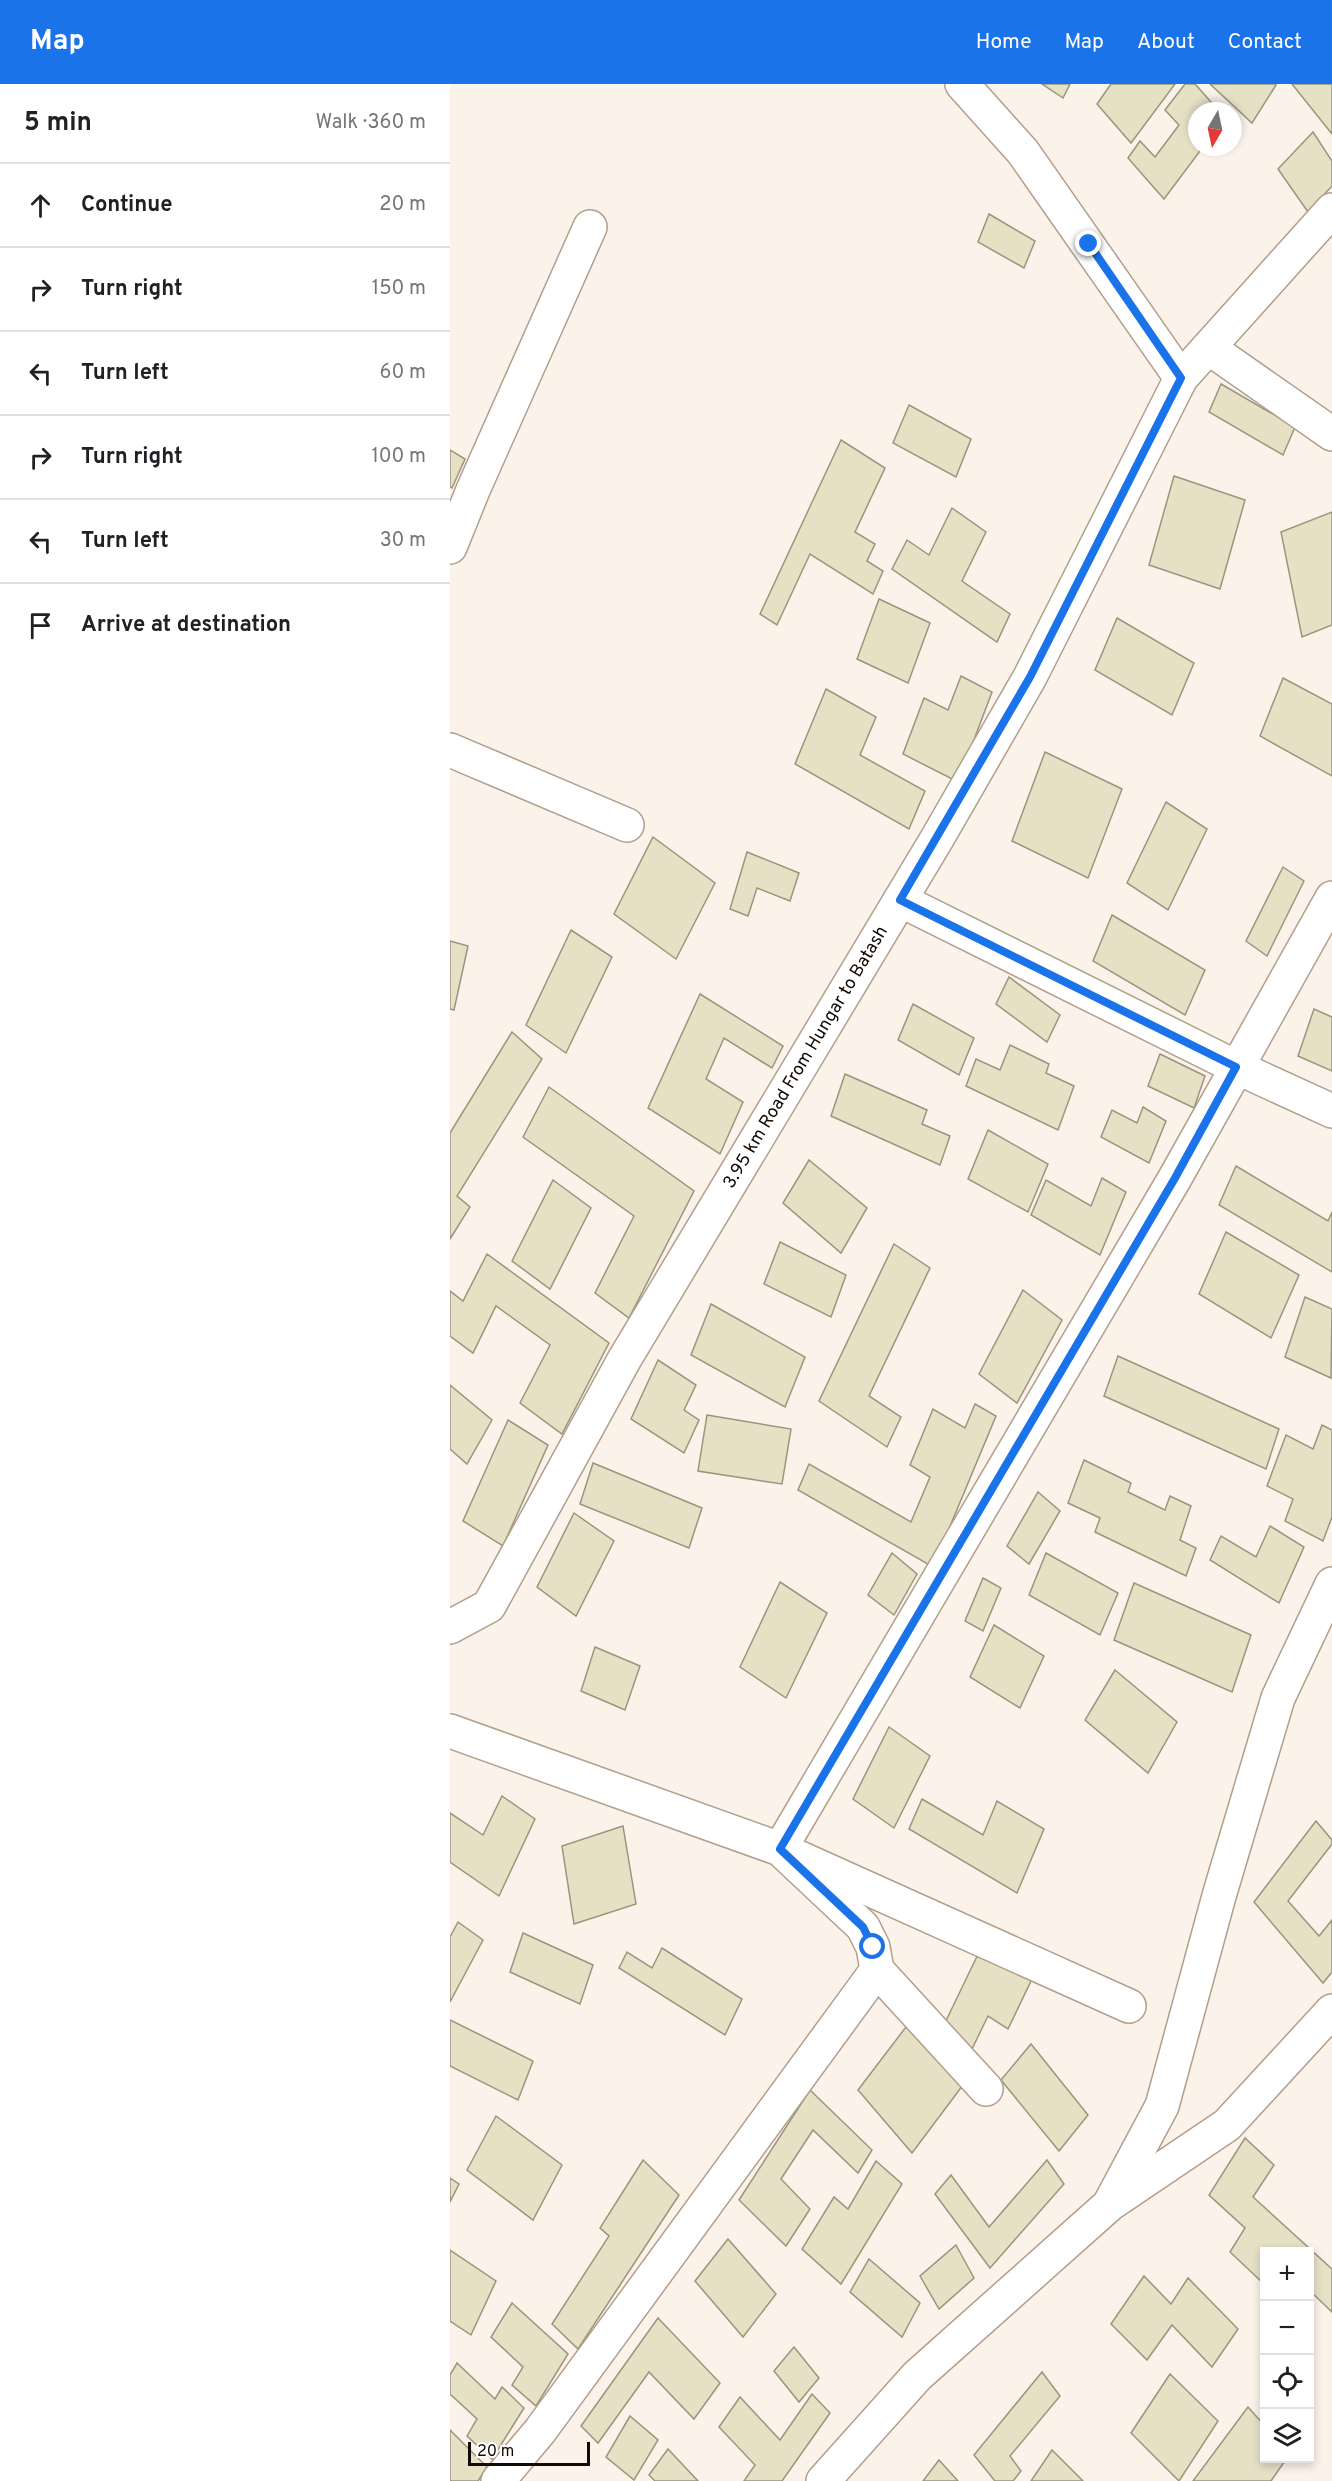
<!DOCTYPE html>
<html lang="en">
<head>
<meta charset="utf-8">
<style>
  :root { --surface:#fff; --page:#f2f2f2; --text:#202124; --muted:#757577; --line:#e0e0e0; --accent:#1a73e8 }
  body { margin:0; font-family:Overpass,sans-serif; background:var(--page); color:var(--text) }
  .controls { position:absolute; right:18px; bottom:18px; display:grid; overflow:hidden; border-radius:0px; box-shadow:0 3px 9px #0003 }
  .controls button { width:54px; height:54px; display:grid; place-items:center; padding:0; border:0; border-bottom:2px solid var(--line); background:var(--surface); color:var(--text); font:30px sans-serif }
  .compass { position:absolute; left:738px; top:18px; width:54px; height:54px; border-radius:50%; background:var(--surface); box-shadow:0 3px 9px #0003; rotate:189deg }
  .scale { position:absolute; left:18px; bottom:15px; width:122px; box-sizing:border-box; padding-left:6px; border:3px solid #120b05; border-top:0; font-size:16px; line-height:21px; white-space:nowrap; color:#120b05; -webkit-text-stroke:4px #fff; paint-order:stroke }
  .stop { position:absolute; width:18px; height:18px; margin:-14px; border:4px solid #1a73e8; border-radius:50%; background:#fff }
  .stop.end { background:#1a73e8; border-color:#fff; box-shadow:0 2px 6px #0008 }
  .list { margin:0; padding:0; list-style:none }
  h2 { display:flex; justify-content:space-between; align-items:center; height:78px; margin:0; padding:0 24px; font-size:26px }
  h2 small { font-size:20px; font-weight:400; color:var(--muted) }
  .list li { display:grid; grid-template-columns:39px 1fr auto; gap:18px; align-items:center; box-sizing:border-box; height:84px; padding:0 24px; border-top:2px solid var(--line) }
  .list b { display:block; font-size:22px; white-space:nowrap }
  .list em { font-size:20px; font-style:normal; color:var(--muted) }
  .icon { flex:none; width:33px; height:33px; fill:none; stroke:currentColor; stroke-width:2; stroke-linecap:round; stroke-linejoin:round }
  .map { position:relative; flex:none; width:882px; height:2397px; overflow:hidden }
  header { display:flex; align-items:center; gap:36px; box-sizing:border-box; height:84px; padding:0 30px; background:var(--accent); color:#fff }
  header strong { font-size:28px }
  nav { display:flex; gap:33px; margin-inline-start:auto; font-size:21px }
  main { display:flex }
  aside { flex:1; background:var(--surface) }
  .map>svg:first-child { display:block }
</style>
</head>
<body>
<header>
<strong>Map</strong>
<nav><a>Home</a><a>Map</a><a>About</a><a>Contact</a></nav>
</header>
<main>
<aside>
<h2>5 min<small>Walk · 360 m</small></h2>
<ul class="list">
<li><svg class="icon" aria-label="ahead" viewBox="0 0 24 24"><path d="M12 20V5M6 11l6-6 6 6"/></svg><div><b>Continue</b></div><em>20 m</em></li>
<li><svg class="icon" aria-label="right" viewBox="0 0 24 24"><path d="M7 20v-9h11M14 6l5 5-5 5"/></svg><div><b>Turn right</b></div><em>150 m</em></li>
<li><svg class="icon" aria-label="left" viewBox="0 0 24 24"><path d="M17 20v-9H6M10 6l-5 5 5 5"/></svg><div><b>Turn left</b></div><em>60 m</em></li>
<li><svg class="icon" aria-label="right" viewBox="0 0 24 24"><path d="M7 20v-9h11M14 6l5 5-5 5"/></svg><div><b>Turn right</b></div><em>100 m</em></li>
<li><svg class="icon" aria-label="left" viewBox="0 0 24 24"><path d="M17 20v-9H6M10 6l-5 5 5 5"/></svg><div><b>Turn left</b></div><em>30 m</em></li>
<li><svg class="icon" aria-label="arrive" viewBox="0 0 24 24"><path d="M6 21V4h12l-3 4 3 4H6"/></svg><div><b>Arrive at destination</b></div></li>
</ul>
</aside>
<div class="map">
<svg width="882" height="2397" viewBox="0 0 882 2397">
  <rect width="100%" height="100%" fill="#fbf2ea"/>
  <g fill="#e6e0c5" stroke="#9b957d" stroke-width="1.5">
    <path d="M 592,0 L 620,0 L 613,14 Z"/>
    <path d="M 661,0 L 725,0 L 681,59 L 647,20 Z"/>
    <path d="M 735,0 L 745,0 L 769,27 L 747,27 L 747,63 L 753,63 L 714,115 L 678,74 L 690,57 L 705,73 L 729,41 L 715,26 Z"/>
    <path d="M 760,0 L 825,0 L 826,1 L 802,39 Z"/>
    <path d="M 842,0 L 882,0 L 882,50 Z"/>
    <path d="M 863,48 L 882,77 L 882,102 L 858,128 L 828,85 Z"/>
    <path d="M 539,130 L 585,157 L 574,184 L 528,158 Z"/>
    <path d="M 771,300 L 845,343 L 833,371 L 759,328 Z"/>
    <path d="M 459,321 L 521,355 L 506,393 L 443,359 Z"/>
    <path d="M 391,356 L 435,384 L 405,448 L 425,460 L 417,477 L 433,487 L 423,510 L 360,470 L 327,541 L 310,530 Z"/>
    <path d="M 0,366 L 15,375 L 2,404 L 0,403 Z"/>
    <path d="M 724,392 L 795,416 L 770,505 L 699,481 Z"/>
    <path d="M 502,424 L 536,448 L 512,497 L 560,530 L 547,558 L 442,485 L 457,456 L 479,471 Z"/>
    <path d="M 882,428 L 882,541 L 852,553 L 831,448 Z"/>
    <path d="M 429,515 L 480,539 L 458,599 L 407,575 Z"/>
    <path d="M 667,534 L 744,579 L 722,631 L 645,586 Z"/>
    <path d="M 511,592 L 542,608 L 508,698 L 453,670 L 474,614 L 498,626 Z"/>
    <path d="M 833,594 L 882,620 L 882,692 L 810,652 Z"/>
    <path d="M 376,605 L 426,633 L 410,671 L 475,707 L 459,745 L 345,680 Z"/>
    <path d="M 595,668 L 672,705 L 638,794 L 562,757 Z"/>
    <path d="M 716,718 L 757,745 L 718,826 L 677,799 Z"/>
    <path d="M 203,753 L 265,799 L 226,875 L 164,830 Z"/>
    <path d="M 297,768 L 349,789 L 340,817 L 307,804 L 298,832 L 280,825 Z"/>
    <path d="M 833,783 L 854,797 L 817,872 L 796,857 Z"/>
    <path d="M 662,831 L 755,886 L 735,931 L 643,877 Z"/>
    <path d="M 121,846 L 162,873 L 116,969 L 76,941 Z"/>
    <path d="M 0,857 L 18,862 L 4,926 L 0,925 Z"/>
    <path d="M 559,893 L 610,931 L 597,958 L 546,920 Z"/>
    <path d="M 250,910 L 333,962 L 322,984 L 274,954 L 256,995 L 293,1018 L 270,1070 L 198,1024 Z"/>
    <path d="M 463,920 L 524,954 L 509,991 L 448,956 Z"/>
    <path d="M 864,925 L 882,933 L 882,987 L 848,972 Z"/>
    <path d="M 62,948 L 92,975 L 7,1112 L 20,1123 L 0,1155 L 0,1049 Z"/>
    <path d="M 560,961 L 599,980 L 596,989 L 624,1002 L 608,1046 L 516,1002 L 526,975 L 550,986 Z"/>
    <path d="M 710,970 L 755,992 L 744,1024 L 698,1002 Z"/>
    <path d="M 395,990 L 477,1026 L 472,1040 L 500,1052 L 490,1081 L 381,1032 Z"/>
    <path d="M 99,1003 L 244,1107 L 179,1234 L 145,1209 L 184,1132 L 73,1053 Z"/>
    <path d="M 693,1023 L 716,1037 L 699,1079 L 651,1053 L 662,1026 L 687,1039 Z"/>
    <path d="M 538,1046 L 598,1080 L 578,1128 L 518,1095 Z"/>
    <path d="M 359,1076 L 417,1124 L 391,1169 L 333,1119 Z"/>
    <path d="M 786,1082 L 878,1137 L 882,1128 L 882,1188 L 769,1121 Z"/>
    <path d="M 652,1094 L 676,1108 L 650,1171 L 581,1131 L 596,1096 L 641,1122 Z"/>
    <path d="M 103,1096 L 141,1124 L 100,1205 L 62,1177 Z"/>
    <path d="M 776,1148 L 849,1191 L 821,1254 L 749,1210 Z"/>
    <path d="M 330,1158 L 396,1191 L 381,1233 L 314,1200 Z"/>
    <path d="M 444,1160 L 480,1184 L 419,1312 L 451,1333 L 437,1363 L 369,1317 Z"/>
    <path d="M 37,1170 L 159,1259 L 112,1350 L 70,1319 L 100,1261 L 46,1222 L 23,1269 L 0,1252 L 0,1207 L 13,1217 Z"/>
    <path d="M 573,1206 L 612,1236 L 567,1319 L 529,1290 Z"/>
    <path d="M 855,1213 L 882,1225 L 881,1294 L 835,1273 Z"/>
    <path d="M 261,1220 L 355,1273 L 335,1323 L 241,1271 Z"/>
    <path d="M 668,1272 L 829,1345 L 816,1385 L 654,1312 Z"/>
    <path d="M 208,1276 L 246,1301 L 234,1326 L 249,1336 L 234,1369 L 181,1335 Z"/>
    <path d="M 0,1301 L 42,1336 L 17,1380 L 0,1365 Z"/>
    <path d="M 525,1320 L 546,1332 L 483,1483 L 348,1406 L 359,1380 L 461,1438 L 480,1393 L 460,1381 L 483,1325 L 515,1344 Z"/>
    <path d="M 257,1331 L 341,1345 L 332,1400 L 248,1387 Z"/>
    <path d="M 58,1336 L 98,1361 L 53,1462 L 13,1437 Z"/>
    <path d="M 872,1341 L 882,1346 L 882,1433 L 873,1457 L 835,1437 L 843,1415 L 817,1402 L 836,1351 L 863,1365 Z"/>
    <path d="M 634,1376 L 681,1399 L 678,1408 L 715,1426 L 720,1412 L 741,1422 L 730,1456 L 746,1464 L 736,1492 L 645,1448 L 650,1434 L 618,1419 Z"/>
    <path d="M 143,1379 L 252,1424 L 239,1464 L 130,1420 Z"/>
    <path d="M 588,1408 L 610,1427 L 579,1480 L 557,1462 Z"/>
    <path d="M 124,1429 L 164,1457 L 126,1532 L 87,1503 Z"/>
    <path d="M 820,1442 L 854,1463 L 829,1519 L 760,1476 L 771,1452 L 806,1473 Z"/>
    <path d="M 442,1469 L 467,1490 L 444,1531 L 418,1511 Z"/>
    <path d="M 596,1469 L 668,1509 L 650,1551 L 579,1511 Z"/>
    <path d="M 533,1494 L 551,1504 L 533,1547 L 515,1537 Z"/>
    <path d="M 330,1498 L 377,1529 L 336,1614 L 290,1583 Z"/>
    <path d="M 684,1499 L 801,1551 L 782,1608 L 664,1556 Z"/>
    <path d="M 544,1541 L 594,1572 L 570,1624 L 520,1593 Z"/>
    <path d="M 145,1563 L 190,1582 L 175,1626 L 131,1607 Z"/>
    <path d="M 665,1586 L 727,1638 L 698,1689 L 635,1636 Z"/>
    <path d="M 439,1643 L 480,1672 L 444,1744 L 403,1715 Z"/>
    <path d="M 52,1712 L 85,1735 L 49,1812 L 0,1778 L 0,1729 L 33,1751 Z"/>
    <path d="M 472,1715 L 533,1751 L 547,1717 L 594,1745 L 567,1809 L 459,1745 Z"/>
    <path d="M 866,1737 L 882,1756 L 882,1760 L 838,1817 L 869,1852 L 882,1836 L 882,1888 L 873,1899 L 804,1818 Z"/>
    <path d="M 173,1742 L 186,1820 L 124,1840 L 112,1762 Z"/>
    <path d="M 8,1838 L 33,1856 L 0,1918 L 0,1853 Z"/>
    <path d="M 73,1849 L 143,1881 L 130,1920 L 60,1888 Z"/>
    <path d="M 532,1862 L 582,1895 L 558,1945 L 538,1932 L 522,1965 L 492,1945 Z"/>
    <path d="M 212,1864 L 292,1915 L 275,1951 L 169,1884 L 177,1868 L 202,1884 Z"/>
    <path d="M 0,1936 L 83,1977 L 68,2016 L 0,1982 Z"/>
    <path d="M 459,1939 L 513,2001 L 462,2069 L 408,2006 Z"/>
    <path d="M 581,1960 L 638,2031 L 609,2067 L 551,1996 Z"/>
    <path d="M 360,2006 L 422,2066 L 408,2089 L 363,2046 L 331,2095 L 360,2125 L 336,2162 L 289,2116 Z"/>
    <path d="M 46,2032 L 112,2081 L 83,2136 L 17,2086 Z"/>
    <path d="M 795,2054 L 824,2081 L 803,2113 L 882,2185 L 882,2228 L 860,2207 L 860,2168 L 814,2168 L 814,2200 L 780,2168 L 795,2144 L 759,2111 Z"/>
    <path d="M 193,2076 L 229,2111 L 128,2265 L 102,2240 L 159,2152 L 150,2144 Z"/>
    <path d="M 597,2076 L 614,2100 L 540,2184 L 485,2110 L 501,2091 L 539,2143 Z"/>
    <path d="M 426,2077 L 452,2100 L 391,2200 L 352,2165 L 384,2113 L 398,2125 Z"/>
    <path d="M 0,2094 L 9,2100 L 0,2118 Z"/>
    <path d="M 278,2155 L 326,2210 L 293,2253 L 245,2197 Z"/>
    <path d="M 506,2161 L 524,2194 L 489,2225 L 470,2192 Z"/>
    <path d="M 0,2166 L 46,2197 L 21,2251 L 0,2237 Z"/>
    <path d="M 419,2175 L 470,2219 L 452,2253 L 400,2208 Z"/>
    <path d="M 694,2192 L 721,2220 L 738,2194 L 788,2245 L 762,2283 L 722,2241 L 697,2276 L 661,2240 Z"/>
    <path d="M 62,2219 L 118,2270 L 86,2322 L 62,2301 L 73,2283 L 41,2253 Z"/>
    <path d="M 208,2234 L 270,2299 L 244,2335 L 199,2288 L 148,2359 L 131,2342 Z"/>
    <path d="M 344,2263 L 369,2294 L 349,2318 L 324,2287 Z"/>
    <path d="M 7,2279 L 45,2315 L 52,2303 L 74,2324 L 42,2375 L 17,2352 L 27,2335 L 0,2310 L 0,2291 Z"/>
    <path d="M 592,2288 L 610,2312 L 560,2372 L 571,2387 L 563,2397 L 545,2397 L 524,2371 Z"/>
    <path d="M 720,2290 L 768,2337 L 729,2397 L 681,2349 Z"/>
    <path d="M 362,2310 L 380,2329 L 332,2397 L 294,2397 L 305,2381 L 269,2343 L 290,2313 L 330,2356 Z"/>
    <path d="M 798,2323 L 814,2341 L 814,2374 L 837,2374 L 821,2397 L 743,2397 Z"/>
    <path d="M 180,2332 L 208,2356 L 184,2396 L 156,2373 Z"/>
    <path d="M 0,2346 L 37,2383 L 28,2397 L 0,2397 Z"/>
    <path d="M 218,2365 L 248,2397 L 205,2397 L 199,2391 Z"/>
    <path d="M 602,2366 L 633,2397 L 581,2397 Z"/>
    <path d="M 489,2376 L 508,2397 L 473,2397 Z"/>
  </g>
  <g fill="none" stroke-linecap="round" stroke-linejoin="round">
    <defs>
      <g id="minor">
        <path d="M 512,0 L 573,68 L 731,294"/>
        <path d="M 759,264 L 882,350"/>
        <path d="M 0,463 L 23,406 L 140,143"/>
        <path d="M 0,666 L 177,741"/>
        <path d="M 450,816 L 786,983 L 882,1027"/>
        <path d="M 0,1647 L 330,1765 L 413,1843 L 423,1863 L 427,1886 L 90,2347 L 48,2397"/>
        <path d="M 427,1886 L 536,2005"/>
        <path d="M 679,1922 L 330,1765 L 725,1094 L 882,814"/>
        <path d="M 663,2118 L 777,2041 L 882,1927"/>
        <path d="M 373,2397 L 467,2292 L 659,2121 L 712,2022 L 769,1812 L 828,1614 L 882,1500"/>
      </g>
      <g id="tertiary">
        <path id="s1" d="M 0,1543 L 39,1522 L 174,1276 L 488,753 L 580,593 L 731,294 L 882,126"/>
      </g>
    </defs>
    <use href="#minor" stroke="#b39e8c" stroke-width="36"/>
    <use href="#tertiary" stroke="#b39e8c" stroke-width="36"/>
    <use href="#minor" stroke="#fff" stroke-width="33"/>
    <use href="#tertiary" stroke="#fff" stroke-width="33"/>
  </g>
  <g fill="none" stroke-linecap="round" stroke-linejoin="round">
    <path stroke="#1a73e8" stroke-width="8" d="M 423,1863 L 413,1843 L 330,1765 L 725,1094 L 786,983 L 450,816 L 580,593 L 731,294 L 639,160"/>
  </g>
  <g text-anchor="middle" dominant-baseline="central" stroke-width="4.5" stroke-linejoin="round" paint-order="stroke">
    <g font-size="18" fill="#120b05" stroke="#fff">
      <text stroke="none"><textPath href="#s1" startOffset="678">3.95 km Road From Hungar to Batash</textPath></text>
    </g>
  </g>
</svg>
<div class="controls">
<button>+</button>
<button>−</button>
<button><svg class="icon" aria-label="locate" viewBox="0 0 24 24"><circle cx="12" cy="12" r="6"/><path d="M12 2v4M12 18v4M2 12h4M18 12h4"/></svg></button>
<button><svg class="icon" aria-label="layers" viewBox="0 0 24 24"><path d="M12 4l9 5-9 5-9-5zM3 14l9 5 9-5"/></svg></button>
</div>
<svg class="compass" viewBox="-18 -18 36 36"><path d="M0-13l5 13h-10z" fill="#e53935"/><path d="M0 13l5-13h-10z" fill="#757577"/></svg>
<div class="scale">20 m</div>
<div class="stop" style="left:423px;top:1863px"></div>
<div class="stop end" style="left:639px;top:160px"></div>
</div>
</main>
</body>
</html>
